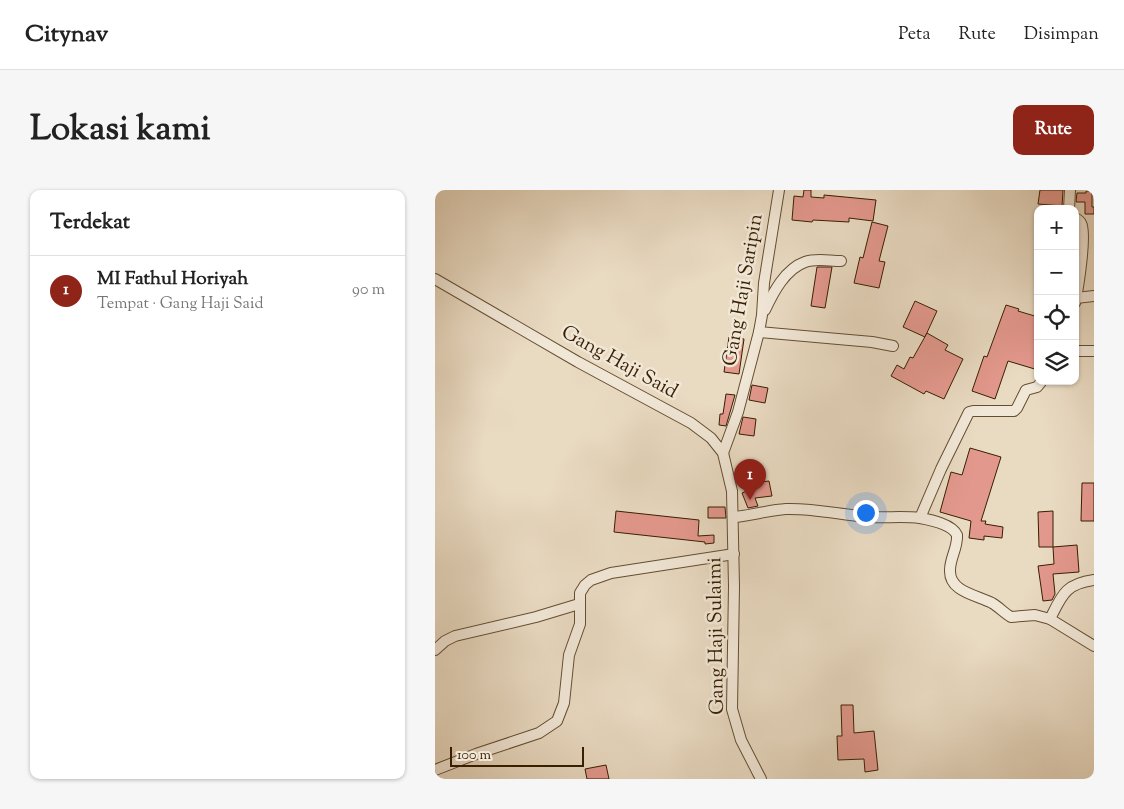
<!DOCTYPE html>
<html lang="id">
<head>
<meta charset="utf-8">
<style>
  :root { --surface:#fff; --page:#f6f6f6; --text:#222; --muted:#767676; --line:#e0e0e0; --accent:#8f2418 }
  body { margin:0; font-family:"Sorts Mill Goudy",serif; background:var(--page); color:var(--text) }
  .controls { position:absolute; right:15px; top:15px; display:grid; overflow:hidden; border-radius:10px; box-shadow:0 1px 4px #0004 }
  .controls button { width:45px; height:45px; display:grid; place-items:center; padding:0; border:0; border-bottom:1px solid var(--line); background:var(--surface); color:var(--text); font:25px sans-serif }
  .scale { position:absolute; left:15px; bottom:12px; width:134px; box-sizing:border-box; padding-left:5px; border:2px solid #371f00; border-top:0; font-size:14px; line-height:18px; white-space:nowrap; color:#371f00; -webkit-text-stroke:4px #f1e7d7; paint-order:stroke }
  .you { position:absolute; left:430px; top:322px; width:18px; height:18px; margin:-12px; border:4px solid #fff; border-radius:50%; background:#1a73e8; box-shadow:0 0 0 8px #1a73e833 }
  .badge { display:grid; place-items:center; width:32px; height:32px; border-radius:50%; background:var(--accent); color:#fff; font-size:16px; font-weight:700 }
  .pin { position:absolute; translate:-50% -41px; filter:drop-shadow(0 1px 2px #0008) }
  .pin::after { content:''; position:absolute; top:26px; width:18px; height:15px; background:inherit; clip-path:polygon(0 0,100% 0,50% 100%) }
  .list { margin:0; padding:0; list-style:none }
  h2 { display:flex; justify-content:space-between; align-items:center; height:65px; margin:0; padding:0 20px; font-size:21px }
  h2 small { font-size:16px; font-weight:400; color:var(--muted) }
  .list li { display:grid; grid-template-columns:32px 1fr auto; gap:15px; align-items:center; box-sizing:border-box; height:70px; padding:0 20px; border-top:1px solid var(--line) }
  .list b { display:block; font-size:19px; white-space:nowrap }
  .list p { margin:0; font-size:16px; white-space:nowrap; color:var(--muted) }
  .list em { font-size:16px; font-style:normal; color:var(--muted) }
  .icon { flex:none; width:28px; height:28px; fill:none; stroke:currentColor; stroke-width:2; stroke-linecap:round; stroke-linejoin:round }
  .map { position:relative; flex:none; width:659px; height:589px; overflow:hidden; border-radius:10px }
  header { display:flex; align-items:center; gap:30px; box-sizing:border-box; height:70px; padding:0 25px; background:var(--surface); border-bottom:1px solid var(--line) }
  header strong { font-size:24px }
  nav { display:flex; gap:28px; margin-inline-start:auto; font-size:18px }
  .intro { display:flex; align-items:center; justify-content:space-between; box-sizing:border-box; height:120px; padding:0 30px }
  h1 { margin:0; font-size:35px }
  .button { padding:12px 22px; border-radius:10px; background:var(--accent); color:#fff; font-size:18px; font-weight:700 }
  main { display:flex; gap:30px; padding:0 30px }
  aside { flex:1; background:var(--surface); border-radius:10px; box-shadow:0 1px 4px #0004 }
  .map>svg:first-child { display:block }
</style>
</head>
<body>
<header>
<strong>Citynav</strong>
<nav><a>Peta</a><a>Rute</a><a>Disimpan</a></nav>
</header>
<div class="intro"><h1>Lokasi kami</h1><a class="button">Rute</a></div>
<main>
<aside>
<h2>Terdekat<small></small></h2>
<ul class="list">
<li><span class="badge">1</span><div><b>MI Fathul Horiyah</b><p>Tempat · Gang Haji Said</p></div><em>90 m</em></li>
</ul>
</aside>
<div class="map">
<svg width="659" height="589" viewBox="0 0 659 589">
  <rect width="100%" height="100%" fill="#e9dac2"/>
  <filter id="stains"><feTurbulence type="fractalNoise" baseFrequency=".004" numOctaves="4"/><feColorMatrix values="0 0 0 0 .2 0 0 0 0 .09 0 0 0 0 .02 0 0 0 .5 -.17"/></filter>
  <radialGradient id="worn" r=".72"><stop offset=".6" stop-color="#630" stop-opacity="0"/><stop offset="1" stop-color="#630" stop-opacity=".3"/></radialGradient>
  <g fill="#e3988d" stroke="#371f00">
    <path d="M 369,0 L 376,0 L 376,7 L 389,8 L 389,5 L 441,10 L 438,31 L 414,28 L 414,32 L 378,30 L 377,32 L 357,30 L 359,6 L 368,7 Z"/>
    <path d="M 605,0 L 628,0 L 627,16 L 603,14 Z"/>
    <path d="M 651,1 L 657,1 L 657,17 L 659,17 L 659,24 L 650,24 L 650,12 L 641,12 L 642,3 L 651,3 Z"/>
    <path d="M 437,32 L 453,36 L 444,71 L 450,72 L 444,98 L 419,93 L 425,67 L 428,68 Z"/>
    <path d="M 382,77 L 397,77 L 390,118 L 376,116 Z"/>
    <path d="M 480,111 L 502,121 L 490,147 L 468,137 Z"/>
    <path d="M 571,115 L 584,119 L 583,121 L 603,127 L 603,180 L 573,171 L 560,209 L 537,201 L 549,166 L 552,167 Z"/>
    <path d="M 492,143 L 513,155 L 510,160 L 528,169 L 509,209 L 491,201 L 489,204 L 456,186 L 462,175 L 469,179 L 475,167 L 478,168 Z"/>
    <path d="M 294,147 L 309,149 L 304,184 L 289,182 Z"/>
    <path d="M 317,195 L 333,198 L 330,213 L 314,210 Z"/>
    <path d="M 291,204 L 300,205 L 291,236 L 284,235 L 285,224 L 288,224 Z"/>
    <path d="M 308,227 L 321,229 L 319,246 L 304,244 Z"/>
    <path d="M 535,258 L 566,267 L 546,331 L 551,331 L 550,334 L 568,337 L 567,348 L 549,346 L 549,350 L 534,348 L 536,331 L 505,322 L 516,282 L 527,285 Z"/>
    <path d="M 334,291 L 337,306 L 320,308 L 323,316 L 313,318 L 307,303 L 327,295 L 326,292 Z"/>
    <path d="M 647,293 L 659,293 L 659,331 L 646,331 Z"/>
    <path d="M 273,317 L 290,317 L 291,328 L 273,328 Z"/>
    <path d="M 181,321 L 264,330 L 263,346 L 279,345 L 279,353 L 270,354 L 270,352 L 179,342 Z"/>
    <path d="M 618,321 L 618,357 L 604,357 L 603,322 Z"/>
    <path d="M 642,355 L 644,382 L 618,384 L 620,404 L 617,410 L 608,411 L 603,376 L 619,374 L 618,357 Z"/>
    <path d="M 406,515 L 418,515 L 419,543 L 439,541 L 443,580 L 430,582 L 429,569 L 403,570 L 402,546 L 407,546 Z"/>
    <path d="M 171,575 L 174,589 L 152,589 L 150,579 Z"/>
  </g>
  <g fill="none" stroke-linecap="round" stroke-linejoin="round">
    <defs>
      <g id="minor">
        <path d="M 634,19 L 635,0"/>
        <path d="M 640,28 C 642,29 645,31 646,33 C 652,43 643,99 640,113"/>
        <path d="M 0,89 L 143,172 L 256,233 L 276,248 L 288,263 L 297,301 L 299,396 L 297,519 L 306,550 L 326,589"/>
        <path d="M 641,108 L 659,106"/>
        <path d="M 330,120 C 338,103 350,79 370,72 C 381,68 394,71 406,71"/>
        <path d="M 324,142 L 437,152 L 458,156"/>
        <path d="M 640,161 L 659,161"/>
        <path d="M 288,263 L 303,222 L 324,142 L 327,125 L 329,93 L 344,0"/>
        <path d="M 298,327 C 316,326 333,320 351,319 C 379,318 407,325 435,327 C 451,328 469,326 485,328 C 496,330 517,334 522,345 C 523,357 515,368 515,380 C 514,402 542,405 557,413 C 564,417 569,423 576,427 L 600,425 L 615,429 L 659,456"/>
        <path d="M 485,328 L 506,279 L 534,222 L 538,221 L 579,221 L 582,218 L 591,200 L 602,197 L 607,191"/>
        <path d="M 615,429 C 627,405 630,394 659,390"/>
        <path d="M 0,460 L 10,451 L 20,446 L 101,427 L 144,414"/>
        <path d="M 0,580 L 41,564 L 104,543 L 122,531 L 129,513 L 134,465 L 145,434 L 145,403 L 150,395 L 156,390 L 176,383 L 299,364"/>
      </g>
    </defs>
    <use href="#minor" stroke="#644e30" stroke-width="12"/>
    <use href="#minor" stroke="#f1e7d7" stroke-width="10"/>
  </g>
  <g text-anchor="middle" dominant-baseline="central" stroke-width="5" stroke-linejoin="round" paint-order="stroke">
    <g font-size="20" fill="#371f00" stroke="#f1e7d7">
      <text transform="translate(309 100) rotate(-80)">Gang Haji Saripin</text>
      <text transform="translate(184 173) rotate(29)">Gang Haji Said</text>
      <text transform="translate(282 446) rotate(-91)">Gang Haji Sulaimi</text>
    </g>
  </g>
  <rect width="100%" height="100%" filter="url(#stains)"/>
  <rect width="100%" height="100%" fill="url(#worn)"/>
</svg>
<div class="controls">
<button>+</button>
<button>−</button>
<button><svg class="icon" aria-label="locate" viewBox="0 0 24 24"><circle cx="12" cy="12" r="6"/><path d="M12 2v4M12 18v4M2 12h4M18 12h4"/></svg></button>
<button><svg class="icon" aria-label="layers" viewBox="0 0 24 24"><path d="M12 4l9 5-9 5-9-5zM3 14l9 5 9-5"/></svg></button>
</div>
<div class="scale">100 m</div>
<div class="you"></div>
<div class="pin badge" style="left:315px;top:310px">1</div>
</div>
</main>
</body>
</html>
